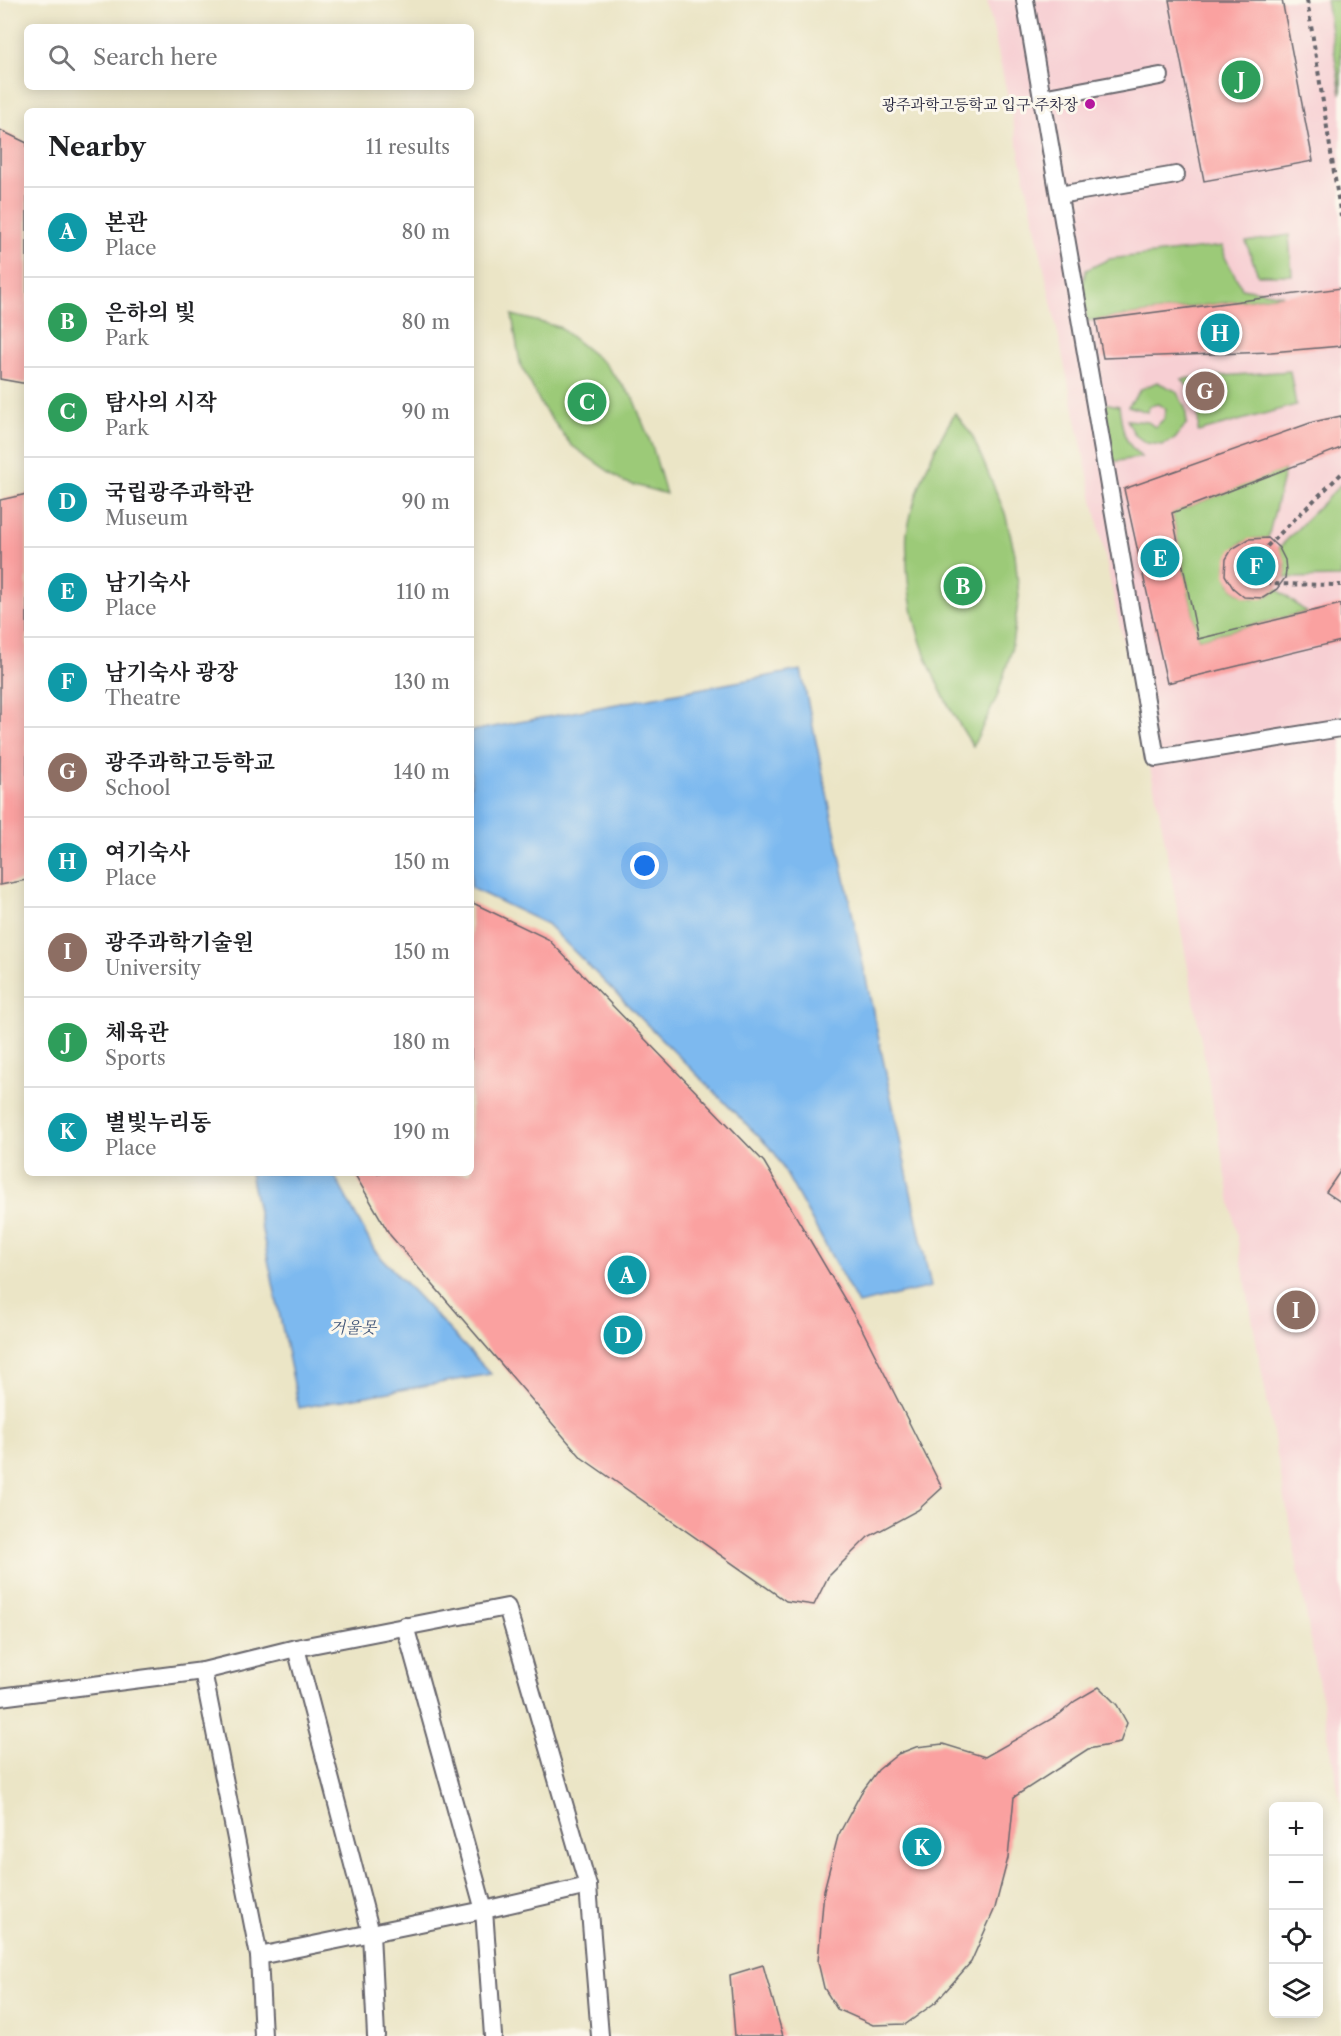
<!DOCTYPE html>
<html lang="en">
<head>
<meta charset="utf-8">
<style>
  :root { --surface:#fff; --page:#f2f2f2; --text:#202124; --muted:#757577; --line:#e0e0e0; --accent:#7c3aed }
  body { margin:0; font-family:"Libre Caslon Text","Noto Serif KR",serif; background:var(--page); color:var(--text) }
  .controls { position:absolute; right:18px; bottom:18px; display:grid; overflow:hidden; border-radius:9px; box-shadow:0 3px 15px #0003 }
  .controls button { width:54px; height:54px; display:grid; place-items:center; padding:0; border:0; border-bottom:2px solid var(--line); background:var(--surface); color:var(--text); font:30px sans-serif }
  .you { position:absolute; left:645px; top:866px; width:21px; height:21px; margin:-15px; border:4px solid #fff; border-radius:50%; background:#1a73e8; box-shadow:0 0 0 9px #1a73e833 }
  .badge { display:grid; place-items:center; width:39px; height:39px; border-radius:50%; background:var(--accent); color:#fff; font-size:20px; font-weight:700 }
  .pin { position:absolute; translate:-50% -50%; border:3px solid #fff; box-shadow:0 2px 6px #0006 }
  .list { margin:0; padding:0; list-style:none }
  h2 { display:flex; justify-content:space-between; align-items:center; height:78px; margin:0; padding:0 24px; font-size:26px }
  h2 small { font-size:20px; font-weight:400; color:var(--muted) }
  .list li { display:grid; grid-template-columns:39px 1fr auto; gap:18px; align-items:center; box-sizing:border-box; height:90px; padding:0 24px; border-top:2px solid var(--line) }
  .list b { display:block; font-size:22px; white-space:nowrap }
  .list p { margin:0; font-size:20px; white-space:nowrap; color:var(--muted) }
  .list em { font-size:20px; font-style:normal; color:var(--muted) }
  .icon { flex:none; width:33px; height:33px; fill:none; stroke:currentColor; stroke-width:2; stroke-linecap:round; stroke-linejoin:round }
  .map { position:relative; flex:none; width:1341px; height:2036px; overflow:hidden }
  .search { position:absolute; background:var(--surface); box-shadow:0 3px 15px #0003; left:24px; top:24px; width:450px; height:66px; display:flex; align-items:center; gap:15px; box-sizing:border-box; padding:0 21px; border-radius:9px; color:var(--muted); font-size:22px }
  .panel { position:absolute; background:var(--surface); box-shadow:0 3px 15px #0003; left:24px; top:108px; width:450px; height:1068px; border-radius:9px }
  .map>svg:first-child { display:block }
</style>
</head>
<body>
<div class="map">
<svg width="1341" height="2036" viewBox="0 0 1341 2036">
  <rect width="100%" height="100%" fill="#fbf7ec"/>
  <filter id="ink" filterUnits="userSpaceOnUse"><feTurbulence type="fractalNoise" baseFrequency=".0167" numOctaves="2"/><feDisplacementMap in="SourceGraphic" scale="12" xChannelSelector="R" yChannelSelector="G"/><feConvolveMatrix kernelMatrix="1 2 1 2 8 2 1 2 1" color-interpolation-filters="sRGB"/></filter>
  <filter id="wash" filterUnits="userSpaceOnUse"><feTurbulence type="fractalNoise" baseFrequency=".008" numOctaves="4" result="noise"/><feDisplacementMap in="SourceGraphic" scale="24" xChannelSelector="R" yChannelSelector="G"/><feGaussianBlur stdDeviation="1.35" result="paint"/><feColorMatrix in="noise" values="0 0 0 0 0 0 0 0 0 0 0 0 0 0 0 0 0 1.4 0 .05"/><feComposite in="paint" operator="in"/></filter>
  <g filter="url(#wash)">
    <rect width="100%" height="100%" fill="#ebe5c6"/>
    <path fill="#f7cfd3" d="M 987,0 L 1341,0 L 1341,1805 L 1160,815 Z"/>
    <g fill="#9cca78" stroke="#5f765a" stroke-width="1.5">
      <path d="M 1326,0 L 1341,0 L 1341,94 Z"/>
      <path d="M 1289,235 L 1292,275 L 1258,275 L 1246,242 Z"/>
      <path d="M 1223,246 L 1225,257 L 1242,288 L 1283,295 L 1087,321 L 1082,287 L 1086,270 L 1109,259 Z"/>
      <path d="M 512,315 L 559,327 L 604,363 L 633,398 L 653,449 L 666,494 L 624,482 L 571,445 L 542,406 L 520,363 Z"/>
      <path d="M 1290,371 L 1296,405 L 1198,432 C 1200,408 1197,398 1182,379 Z"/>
      <path d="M 1157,382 L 1176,391 L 1185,407 L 1187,423 L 1175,439 L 1162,445 L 1146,443 L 1135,435 L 1127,420 L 1148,422 L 1155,427 L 1164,419 L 1166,409 L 1158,404 L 1150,406 L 1147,412 L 1128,406 L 1141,389 Z"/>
      <path d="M 1104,403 L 1119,406 C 1123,430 1122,440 1141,457 L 1113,462 Z"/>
      <path d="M 955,413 L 972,435 L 1005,513 L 1015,554 L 1019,596 L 1011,652 L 997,697 L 973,746 C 936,690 909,631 907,564 C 907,553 906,542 907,532 C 915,490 933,449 955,413 Z"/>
      <path d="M 1285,469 L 1268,538 C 1262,538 1255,538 1249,540 C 1211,552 1223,602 1261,598 C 1266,597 1273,592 1277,589 L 1306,612 L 1198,639 L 1172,513 Z"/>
      <path d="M 1341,484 L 1341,577 L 1285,578 C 1287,566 1284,558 1279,548 Z"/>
    </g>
    <g fill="#7db9ef" stroke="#506e95" stroke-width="1.5">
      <path d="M 801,670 L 931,1287 L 858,1304 L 774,1152 L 547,924 L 471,888 L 471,731 Z"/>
      <path d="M 250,1173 L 333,1173 L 375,1251 L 491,1374 L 299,1408 Z"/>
    </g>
    <g id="blocks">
      <g fill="#faa1a0">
        <path d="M 1169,0 L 1282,0 L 1313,161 L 1204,181 Z"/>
        <path d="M 0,130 L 27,143 L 27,383 L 22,383 L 0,379 Z"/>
        <path d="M 1341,288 L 1341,346 L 1271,352 L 1103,358 L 1096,320 Z"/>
        <path d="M 1341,416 L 1341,448 L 1172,513 L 1198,639 L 1341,604 L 1341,641 L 1167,683 L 1124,489 L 1313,422 Z"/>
        <path d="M 27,494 L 27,880 L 0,885 L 0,500 Z"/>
        <path d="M 1268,538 L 1279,548 L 1285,560 L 1286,571 L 1285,578 L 1277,589 L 1263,598 L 1244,597 L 1233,588 L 1225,575 L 1226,559 L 1232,549 L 1249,539 Z"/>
        <path d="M 471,902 L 548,939 L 764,1162 L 861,1327 L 942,1488 L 918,1510 L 868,1537 L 828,1577 L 814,1605 L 786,1601 L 582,1458 L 390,1235 L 354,1173 L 471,1173 Z"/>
        <path d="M 1341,1170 L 1341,1202 L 1326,1192 Z"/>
        <path d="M 1099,1687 L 1117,1705 L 1127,1723 L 1120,1743 L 1088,1749 L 1014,1797 L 1008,1858 L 995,1908 L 971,1962 L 936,2002 L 906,2024 L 873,2025 L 837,2009 L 824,1988 L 818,1962 L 824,1890 L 838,1836 L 861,1793 L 878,1770 L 898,1754 L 916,1747 L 943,1744 L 985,1757 L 1060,1714 L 1075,1701 Z"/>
        <path d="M 763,1965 L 783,2036 L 735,2036 L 730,1975 Z"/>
      </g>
    </g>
  </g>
  <g filter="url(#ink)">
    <use href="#blocks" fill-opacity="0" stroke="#68666c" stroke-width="1.5"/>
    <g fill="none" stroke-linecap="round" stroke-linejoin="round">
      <defs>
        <g id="lane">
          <path d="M 1025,0 L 1156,758 L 1341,728"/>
          <path d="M 1042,98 L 1160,76"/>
          <path d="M 1059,195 L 1176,175"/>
          <path d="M 405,1626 L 484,1910 L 493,2036"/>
          <path d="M 296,1648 L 371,1933 L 376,2036"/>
          <path d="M 203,1671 L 259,1956 L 263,2036"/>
          <path d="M 0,1697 L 203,1671 L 296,1648 L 507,1607 L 588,1886 L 600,2036"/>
          <path d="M 259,1956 L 484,1910 L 588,1886"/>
        </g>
      </defs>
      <use href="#lane" stroke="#68666c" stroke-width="20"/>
      <g stroke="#68666c" stroke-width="4" stroke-dasharray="4.5 4.5" stroke-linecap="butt">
        <path d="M 1307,0 L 1341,217"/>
        <path d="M 1341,474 L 1257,556 L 1270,584 L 1341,585"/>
      </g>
      <use href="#lane" stroke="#fff" stroke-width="16"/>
    </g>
  </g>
  <circle fill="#b5179e" stroke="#fbf7ec" stroke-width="2" cx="1090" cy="104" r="6"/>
  <g text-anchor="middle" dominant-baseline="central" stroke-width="6" stroke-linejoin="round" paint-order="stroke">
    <g font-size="15" fill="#22223b" stroke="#fbf7ec" text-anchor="end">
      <text x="1078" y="104">광주과학고등학교 입구 주차장</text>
    </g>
    <g font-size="16" font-style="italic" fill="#42577a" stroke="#fbf7ec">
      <text x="353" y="1327">거울못</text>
    </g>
  </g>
</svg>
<div class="controls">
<button>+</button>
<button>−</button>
<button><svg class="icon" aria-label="locate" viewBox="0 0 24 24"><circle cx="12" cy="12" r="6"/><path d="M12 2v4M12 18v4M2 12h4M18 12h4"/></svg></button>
<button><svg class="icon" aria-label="layers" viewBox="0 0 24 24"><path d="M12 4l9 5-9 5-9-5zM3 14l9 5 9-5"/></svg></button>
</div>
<div class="you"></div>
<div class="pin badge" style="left:627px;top:1275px;background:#0f9aa8">A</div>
<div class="pin badge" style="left:963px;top:586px;background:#2e9e5b">B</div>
<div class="pin badge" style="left:587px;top:402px;background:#2e9e5b">C</div>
<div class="pin badge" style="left:623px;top:1335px;background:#0f9aa8">D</div>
<div class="pin badge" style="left:1160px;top:558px;background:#0f9aa8">E</div>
<div class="pin badge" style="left:1256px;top:566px;background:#0f9aa8">F</div>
<div class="pin badge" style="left:1205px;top:391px;background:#8d6e63">G</div>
<div class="pin badge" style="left:1220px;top:333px;background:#0f9aa8">H</div>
<div class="pin badge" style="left:1296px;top:1310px;background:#8d6e63">I</div>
<div class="pin badge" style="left:1241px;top:80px;background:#2e9e5b">J</div>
<div class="pin badge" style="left:922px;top:1847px;background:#0f9aa8">K</div>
<div class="search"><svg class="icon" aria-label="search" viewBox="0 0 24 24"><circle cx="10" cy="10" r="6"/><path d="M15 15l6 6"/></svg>Search here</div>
<section class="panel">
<h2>Nearby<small>11 results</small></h2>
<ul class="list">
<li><span class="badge" style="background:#0f9aa8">A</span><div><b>본관</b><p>Place</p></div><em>80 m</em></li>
<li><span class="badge" style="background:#2e9e5b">B</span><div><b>은하의 빛</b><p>Park</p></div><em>80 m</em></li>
<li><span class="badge" style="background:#2e9e5b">C</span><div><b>탐사의 시작</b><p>Park</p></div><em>90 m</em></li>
<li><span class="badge" style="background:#0f9aa8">D</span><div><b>국립광주과학관</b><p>Museum</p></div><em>90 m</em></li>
<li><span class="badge" style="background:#0f9aa8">E</span><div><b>남기숙사</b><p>Place</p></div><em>110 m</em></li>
<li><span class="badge" style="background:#0f9aa8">F</span><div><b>남기숙사 광장</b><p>Theatre</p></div><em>130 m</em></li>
<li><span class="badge" style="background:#8d6e63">G</span><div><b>광주과학고등학교</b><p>School</p></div><em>140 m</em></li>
<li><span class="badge" style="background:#0f9aa8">H</span><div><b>여기숙사</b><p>Place</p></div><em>150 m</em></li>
<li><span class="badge" style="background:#8d6e63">I</span><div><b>광주과학기술원</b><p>University</p></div><em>150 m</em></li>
<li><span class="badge" style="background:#2e9e5b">J</span><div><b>체육관</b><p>Sports</p></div><em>180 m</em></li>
<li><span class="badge" style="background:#0f9aa8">K</span><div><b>별빛누리동</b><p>Place</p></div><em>190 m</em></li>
</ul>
</section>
</div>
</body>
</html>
